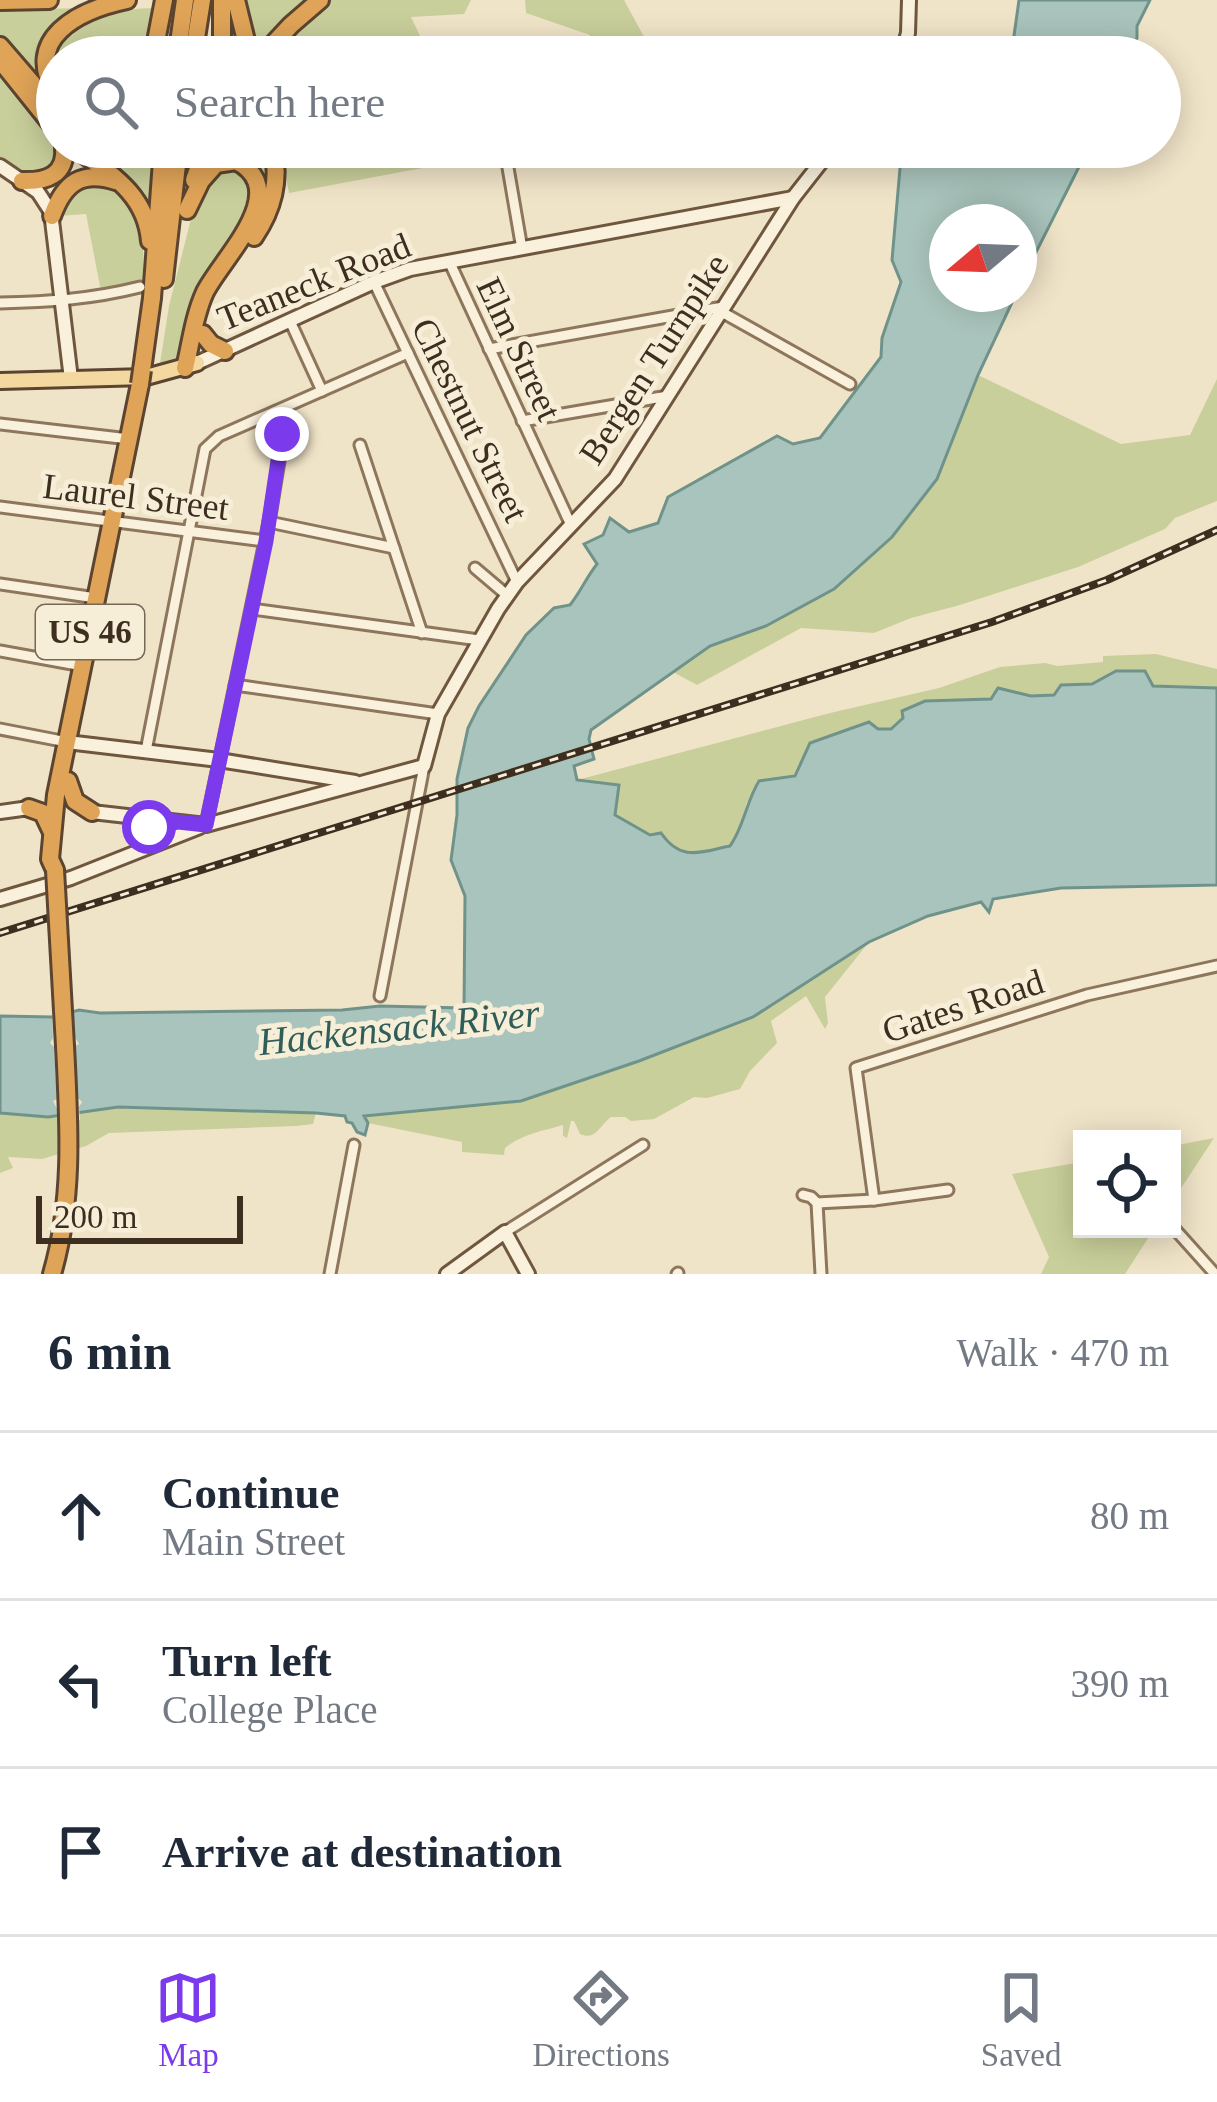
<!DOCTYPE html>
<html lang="en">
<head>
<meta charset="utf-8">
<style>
  :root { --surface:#fff; --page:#f6f6f7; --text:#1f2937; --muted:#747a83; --line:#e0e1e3; --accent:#7c3aed }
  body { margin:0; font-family:"Times New Roman",serif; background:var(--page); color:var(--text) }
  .controls { position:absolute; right:36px; bottom:36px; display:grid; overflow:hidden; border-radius:0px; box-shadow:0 6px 30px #0003 }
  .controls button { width:108px; height:108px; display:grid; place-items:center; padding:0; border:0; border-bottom:3px solid var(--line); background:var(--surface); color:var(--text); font:60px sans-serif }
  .compass { position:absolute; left:929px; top:204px; width:108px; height:108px; border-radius:50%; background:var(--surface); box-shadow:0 6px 30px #0003; rotate:251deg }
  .scale { position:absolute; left:36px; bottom:30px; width:207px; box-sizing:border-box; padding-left:12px; border:6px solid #3d2e20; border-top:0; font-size:33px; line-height:42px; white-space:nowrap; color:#3d2e20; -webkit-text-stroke:9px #f7eed8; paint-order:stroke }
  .stop { position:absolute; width:36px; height:36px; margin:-27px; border:9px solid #7c3aed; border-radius:50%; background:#fff }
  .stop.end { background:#7c3aed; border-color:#fff; box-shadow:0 3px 12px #0008 }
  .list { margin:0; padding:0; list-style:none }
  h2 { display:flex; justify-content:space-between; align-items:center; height:156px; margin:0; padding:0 48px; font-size:51px }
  h2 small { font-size:39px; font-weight:400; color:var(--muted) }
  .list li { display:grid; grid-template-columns:78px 1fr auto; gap:36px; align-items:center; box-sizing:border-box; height:168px; padding:0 48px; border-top:3px solid var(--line) }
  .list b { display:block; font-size:45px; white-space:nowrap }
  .list p { margin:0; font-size:39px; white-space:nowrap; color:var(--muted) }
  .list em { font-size:39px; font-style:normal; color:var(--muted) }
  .icon { flex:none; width:66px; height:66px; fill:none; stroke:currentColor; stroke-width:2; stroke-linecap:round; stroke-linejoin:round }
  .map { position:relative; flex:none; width:1217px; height:1274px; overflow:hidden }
  .search { position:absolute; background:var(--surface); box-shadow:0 6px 30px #0003; left:36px; right:36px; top:36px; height:132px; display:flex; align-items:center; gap:30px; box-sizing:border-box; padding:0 42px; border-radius:66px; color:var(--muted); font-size:45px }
  .sheet { height:660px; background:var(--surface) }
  nav { display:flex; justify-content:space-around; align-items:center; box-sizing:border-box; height:168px; border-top:3px solid var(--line); background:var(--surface); font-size:33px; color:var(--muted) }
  nav a { display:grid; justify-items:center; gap:6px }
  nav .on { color:var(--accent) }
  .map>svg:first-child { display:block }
</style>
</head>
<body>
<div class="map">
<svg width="1217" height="1274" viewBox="0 0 1217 1274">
  <rect width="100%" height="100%" fill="#f0e4c8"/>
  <g fill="#c9cf9b">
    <path d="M 242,0 L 313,0 L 256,55 Z"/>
    <path d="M 331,0 L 471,0 L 464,14 L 411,17 L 430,57 L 273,57 Z"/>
    <path d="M 525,0 L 624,0 L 655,57 L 584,57 L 581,47 L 590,35 L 526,13 Z"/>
    <path d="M 84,8 L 60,23 L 46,87 L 0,38 L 0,10 Z"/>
    <path d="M 157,8 L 147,57 L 57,57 L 57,84 C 39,17 107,9 157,8 Z"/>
    <path d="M 0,66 L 57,139 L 61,154 L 44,176 L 26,174 L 0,159 Z"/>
    <path d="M 83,147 C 114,147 118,158 151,147 L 150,216 Z"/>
    <path d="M 214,147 L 268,147 L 266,206 L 252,165 L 208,160 Z"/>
    <path d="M 280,147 L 478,147 L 460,161 L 289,193 Z"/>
    <path d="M 219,166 C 249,169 255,180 250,209 L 183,356 L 160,363 L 169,306 L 194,207 Z"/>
    <path d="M 109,181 C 143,218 145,232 143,281 L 101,291 L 86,214 L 58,216 L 74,187 Z"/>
    <path d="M 978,375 L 1121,444 L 1190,435 L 1217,379 L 1217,501 L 1175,518 L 1165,529 L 1078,567 L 960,605 L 911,618 L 874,633 L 801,628 L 697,685 L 673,672 L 710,646 L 766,626 L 937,478 Z"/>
    <path d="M 1156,654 L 1217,669 L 1217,688 L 1153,686 L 1145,671 L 1116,671 L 1093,684 L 1061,685 L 1054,695 L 1031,696 L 999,688 L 992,699 L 925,701 L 891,729 L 878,729 L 747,802 L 739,833 L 730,846 L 689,854 L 671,847 L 615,815 L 577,780 L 830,713 L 939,688 L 1000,667 L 1045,663 L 1057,666 L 1103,662 L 1103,656 Z"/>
    <path d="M 869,942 L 825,997 L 828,1023 L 825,1029 L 806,996 L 771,1021 L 777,1043 L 750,1071 L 740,1089 L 707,1098 L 694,1097 L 654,1119 L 631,1121 L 625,1117 L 611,1117 C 600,1125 596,1141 580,1134 L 574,1121 L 571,1121 L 567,1138 L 563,1136 L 563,1125 C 543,1131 522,1134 505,1148 L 504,1155 L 462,1152 L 462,1142 L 368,1123 L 362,1116 L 521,1101 L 639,1061 L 753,1017 Z"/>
    <path d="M 118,1107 L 316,1113 L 313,1124 L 296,1126 L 109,1133 L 86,1146 L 42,1159 L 8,1157 L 13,1168 L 0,1173 L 0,1113 L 48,1117 Z"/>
    <path d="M 1214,1138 L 1172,1202 L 1172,1146 Z"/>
    <path d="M 1082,1162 L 1082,1229 L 1154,1229 L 1125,1274 L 1041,1274 L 1049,1257 L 1012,1174 Z"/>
  </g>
  <g fill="#a9c4bc" stroke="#6f938a" stroke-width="3">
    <path d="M 1019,0 L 1150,0 L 1137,26 L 1137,38 L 1128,57 L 1011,57 Z"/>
    <path d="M 912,147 L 1089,147 L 1019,286 L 1019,222 L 947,222 L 947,294 L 1016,294 L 978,375 L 937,479 L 892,537 L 834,589 L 766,626 L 710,646 L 591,730 L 589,739 L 594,759 L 574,766 L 577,780 L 619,785 L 615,815 L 650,835 L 661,833 C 681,862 700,852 730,846 C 744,827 746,802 759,781 L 795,776 L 810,743 L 869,722 L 878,729 L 891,729 L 903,718 L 902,711 L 925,701 L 991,699 L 998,688 L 1031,696 L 1054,695 L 1061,685 L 1092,684 L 1116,671 L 1145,671 L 1153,686 L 1217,688 L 1217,885 L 1061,888 L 993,899 L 989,912 L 981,902 L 928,916 L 869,942 L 753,1017 L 639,1061 L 521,1101 L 364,1116 L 368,1123 L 365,1135 L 357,1132 L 352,1123 L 347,1122 L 345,1116 L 316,1113 L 118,1107 L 48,1117 L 0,1113 L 0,1016 L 53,1017 L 79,1010 L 100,1013 L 342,1010 L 380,1006 L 464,1008 L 465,896 L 451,860 L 457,815 L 457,779 L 468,728 L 479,706 L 526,635 L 554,608 L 570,605 C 581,591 586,578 597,564 L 584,544 L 603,535 L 610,518 L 629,532 L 658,523 L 668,497 L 777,436 L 793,444 L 820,438 L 881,357 L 882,338 L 901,282 L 892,260 L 901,157 Z"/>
  </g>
  <path fill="#f0e4c8" d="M 73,1005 L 75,1037 L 79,1044 L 75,1046 L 78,1098 L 82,1102 L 79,1107 L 80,1120 L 58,1122 L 57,1109 L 53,1101 L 57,1099 L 54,1047 L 50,1043 L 53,1038 L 52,1011 Z"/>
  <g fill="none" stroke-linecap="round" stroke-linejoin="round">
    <defs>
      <g id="street">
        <path d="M 507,162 L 522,249"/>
        <path d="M 449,261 L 571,525"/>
        <path d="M 374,282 L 517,582"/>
        <path d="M 0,303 C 48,302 92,299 140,287"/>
        <path d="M 720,311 L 850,384"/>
        <path d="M 290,321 L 322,391"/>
        <path d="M 489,349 L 723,307"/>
        <path d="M 522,421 L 668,396"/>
        <path d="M 0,424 L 129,439"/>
        <path d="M 360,445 L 422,633"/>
        <path d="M 0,507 L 265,541"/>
        <path d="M 269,522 L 394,548"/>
        <path d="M 475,568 L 508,596"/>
        <path d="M 0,584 L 96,598"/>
        <path d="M 252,609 L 479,640"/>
        <path d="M 0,651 L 83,666"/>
        <path d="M 235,685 L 438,714"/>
        <path d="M 0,729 L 67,742"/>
        <path d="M 146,751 L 205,449 L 219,436 L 408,353"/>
        <path d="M 206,825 L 269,522 L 282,443 L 274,412"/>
        <path d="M 380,996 L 424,766"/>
        <path d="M 803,1195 L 811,1197 L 817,1203 L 821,1274"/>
        <path d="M 874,1200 L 856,1068 L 1087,995 L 1217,966"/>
        <path d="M 817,1203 L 874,1200 L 948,1190"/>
        <path d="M 1172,1226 L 1215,1274"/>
        <path d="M 505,1232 L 643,1145"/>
        <path d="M 330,1274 L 354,1145"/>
        <path d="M 677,1274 L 678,1273"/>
      </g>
      <g id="secondary">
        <path d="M 901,57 L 908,33 L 909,0"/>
        <path d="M 0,166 L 38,192 L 51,212 L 71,379"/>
        <path d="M 197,363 L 374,282 L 410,269 L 793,198"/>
        <path d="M 67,742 L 219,760 L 355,782"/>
        <path d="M 0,812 L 29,808"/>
        <path d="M 92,812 L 206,825 L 424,766 L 438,714 L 498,609 L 517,582 L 615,479 L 793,198 L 833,147"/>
        <path d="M 0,899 L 71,878 L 200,827"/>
        <path d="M 447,1274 L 505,1232 L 528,1274"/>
      </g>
      <path id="primary" d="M 0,381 L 146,377 L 197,363"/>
      <g id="highway">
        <path d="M 236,0 L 250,57"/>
        <path d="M 0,1 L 49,0"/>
        <path d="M 0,46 L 57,112"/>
        <path d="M 153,57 L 164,0"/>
        <path d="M 177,57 L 185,0"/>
        <path d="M 193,57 L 202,0"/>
        <path d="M 222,57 L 222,0"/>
        <path d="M 261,57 L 291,25 L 320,0"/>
        <path d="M 0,60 L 57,131"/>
        <path d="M 57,96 C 20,38 80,10 127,0"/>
        <path d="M 74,147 C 109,173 146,193 150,241"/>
        <path d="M 117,147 L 156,147"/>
        <path d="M 194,180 L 206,147"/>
        <path d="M 22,181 C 46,182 67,175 64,147"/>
        <path d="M 52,216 C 64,183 81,170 116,181"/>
        <path d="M 254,237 C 273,209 280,181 273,147"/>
        <path d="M 164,279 L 179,147"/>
        <path d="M 203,334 L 211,344 L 225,351"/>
        <path d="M 185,368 C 191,343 194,316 205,292 C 222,258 294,191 236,161 L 216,164 L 201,181 L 187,210"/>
        <path d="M 142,370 L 152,298 L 163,147"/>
        <path d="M 68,781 L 75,801 L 92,812"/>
        <path d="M 29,808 L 43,813 L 51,830"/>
        <path d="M 55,870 L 50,859 L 56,795 L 140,384"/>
        <path d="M 52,1274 C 74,1198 69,1124 65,1046"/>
      </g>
    </defs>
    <use href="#street" stroke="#8d765c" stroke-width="15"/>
    <use href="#secondary" stroke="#6f573f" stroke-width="18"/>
    <use href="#primary" stroke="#5b4430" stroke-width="20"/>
    <use href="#highway" stroke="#5b4430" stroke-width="22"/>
    <use href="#street" stroke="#faf1dc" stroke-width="9"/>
    <use href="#secondary" stroke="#faf1dc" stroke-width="12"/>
    <use href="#primary" stroke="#f3d9a0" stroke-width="14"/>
    <use href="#highway" stroke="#e0a458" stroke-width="16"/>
    <defs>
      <path id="rail" d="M 0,933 L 992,622 L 1107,580 L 1217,530"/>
    </defs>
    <use href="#rail" stroke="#3d2e20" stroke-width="8"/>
    <use href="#rail" stroke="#f7eed8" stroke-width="3" stroke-dasharray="9" stroke-linecap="butt"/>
    <defs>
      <g id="highway-bridge">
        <path d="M 140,384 L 142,370"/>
        <path d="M 55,870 L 65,1046"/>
      </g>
    </defs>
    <use href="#highway-bridge" stroke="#5b4430" stroke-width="22" stroke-linecap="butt"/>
    <use href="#highway-bridge" stroke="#e0a458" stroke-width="16"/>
  </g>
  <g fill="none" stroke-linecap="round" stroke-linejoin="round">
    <path stroke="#7c3aed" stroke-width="15" d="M 149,827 L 141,818 L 206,825 L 266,541 L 282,434"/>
  </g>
  <g text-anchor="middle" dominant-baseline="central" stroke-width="10" stroke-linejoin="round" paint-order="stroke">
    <rect fill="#f7eed8" stroke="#756857" stroke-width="3" x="36" y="605" width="108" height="54" rx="9"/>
    <g font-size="33" font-weight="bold" fill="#3d2e20">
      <text x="90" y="632">US 46</text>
    </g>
    <g font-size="36" fill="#3d2e20" stroke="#f7eed8">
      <text transform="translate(314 282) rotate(-22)">Teaneck Road</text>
      <text transform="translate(519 349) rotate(65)">Elm Street</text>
      <text transform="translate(654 359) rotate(-57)">Bergen Turnpike</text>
      <text transform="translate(470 420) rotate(64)">Chestnut Street</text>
      <text transform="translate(136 497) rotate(7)">Laurel Street</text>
      <text transform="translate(963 1006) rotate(-18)">Gates Road</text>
    </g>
    <g font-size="39" font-style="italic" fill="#2f5d5a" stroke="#f7eed8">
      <text transform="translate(399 1027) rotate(-6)">Hackensack River</text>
    </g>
  </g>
</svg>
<div class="controls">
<button><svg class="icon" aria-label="locate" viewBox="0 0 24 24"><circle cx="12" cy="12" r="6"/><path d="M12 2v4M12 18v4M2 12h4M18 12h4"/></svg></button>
</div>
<svg class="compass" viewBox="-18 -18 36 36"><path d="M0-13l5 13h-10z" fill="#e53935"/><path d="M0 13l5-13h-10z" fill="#747a83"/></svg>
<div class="scale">200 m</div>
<div class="stop" style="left:149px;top:827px"></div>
<div class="stop end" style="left:282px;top:434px"></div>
<div class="search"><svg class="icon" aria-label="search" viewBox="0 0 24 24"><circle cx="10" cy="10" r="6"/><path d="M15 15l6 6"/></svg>Search here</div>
</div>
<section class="sheet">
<h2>6 min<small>Walk · 470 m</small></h2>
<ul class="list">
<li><svg class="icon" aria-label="ahead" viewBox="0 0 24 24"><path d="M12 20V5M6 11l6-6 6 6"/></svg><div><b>Continue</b><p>Main Street</p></div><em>80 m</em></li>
<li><svg class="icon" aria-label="left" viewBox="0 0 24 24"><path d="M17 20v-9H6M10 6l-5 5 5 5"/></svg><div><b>Turn left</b><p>College Place</p></div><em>390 m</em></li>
<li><svg class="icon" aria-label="arrive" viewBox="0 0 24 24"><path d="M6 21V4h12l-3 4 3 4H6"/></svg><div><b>Arrive at destination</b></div></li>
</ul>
</section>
<nav>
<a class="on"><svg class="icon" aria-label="map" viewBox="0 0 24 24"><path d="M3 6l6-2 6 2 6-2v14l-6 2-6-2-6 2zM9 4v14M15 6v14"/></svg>Map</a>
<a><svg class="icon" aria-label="directions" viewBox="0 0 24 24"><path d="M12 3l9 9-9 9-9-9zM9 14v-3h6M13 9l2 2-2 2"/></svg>Directions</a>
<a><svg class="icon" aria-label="saved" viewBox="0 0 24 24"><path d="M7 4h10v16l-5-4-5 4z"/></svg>Saved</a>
</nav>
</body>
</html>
